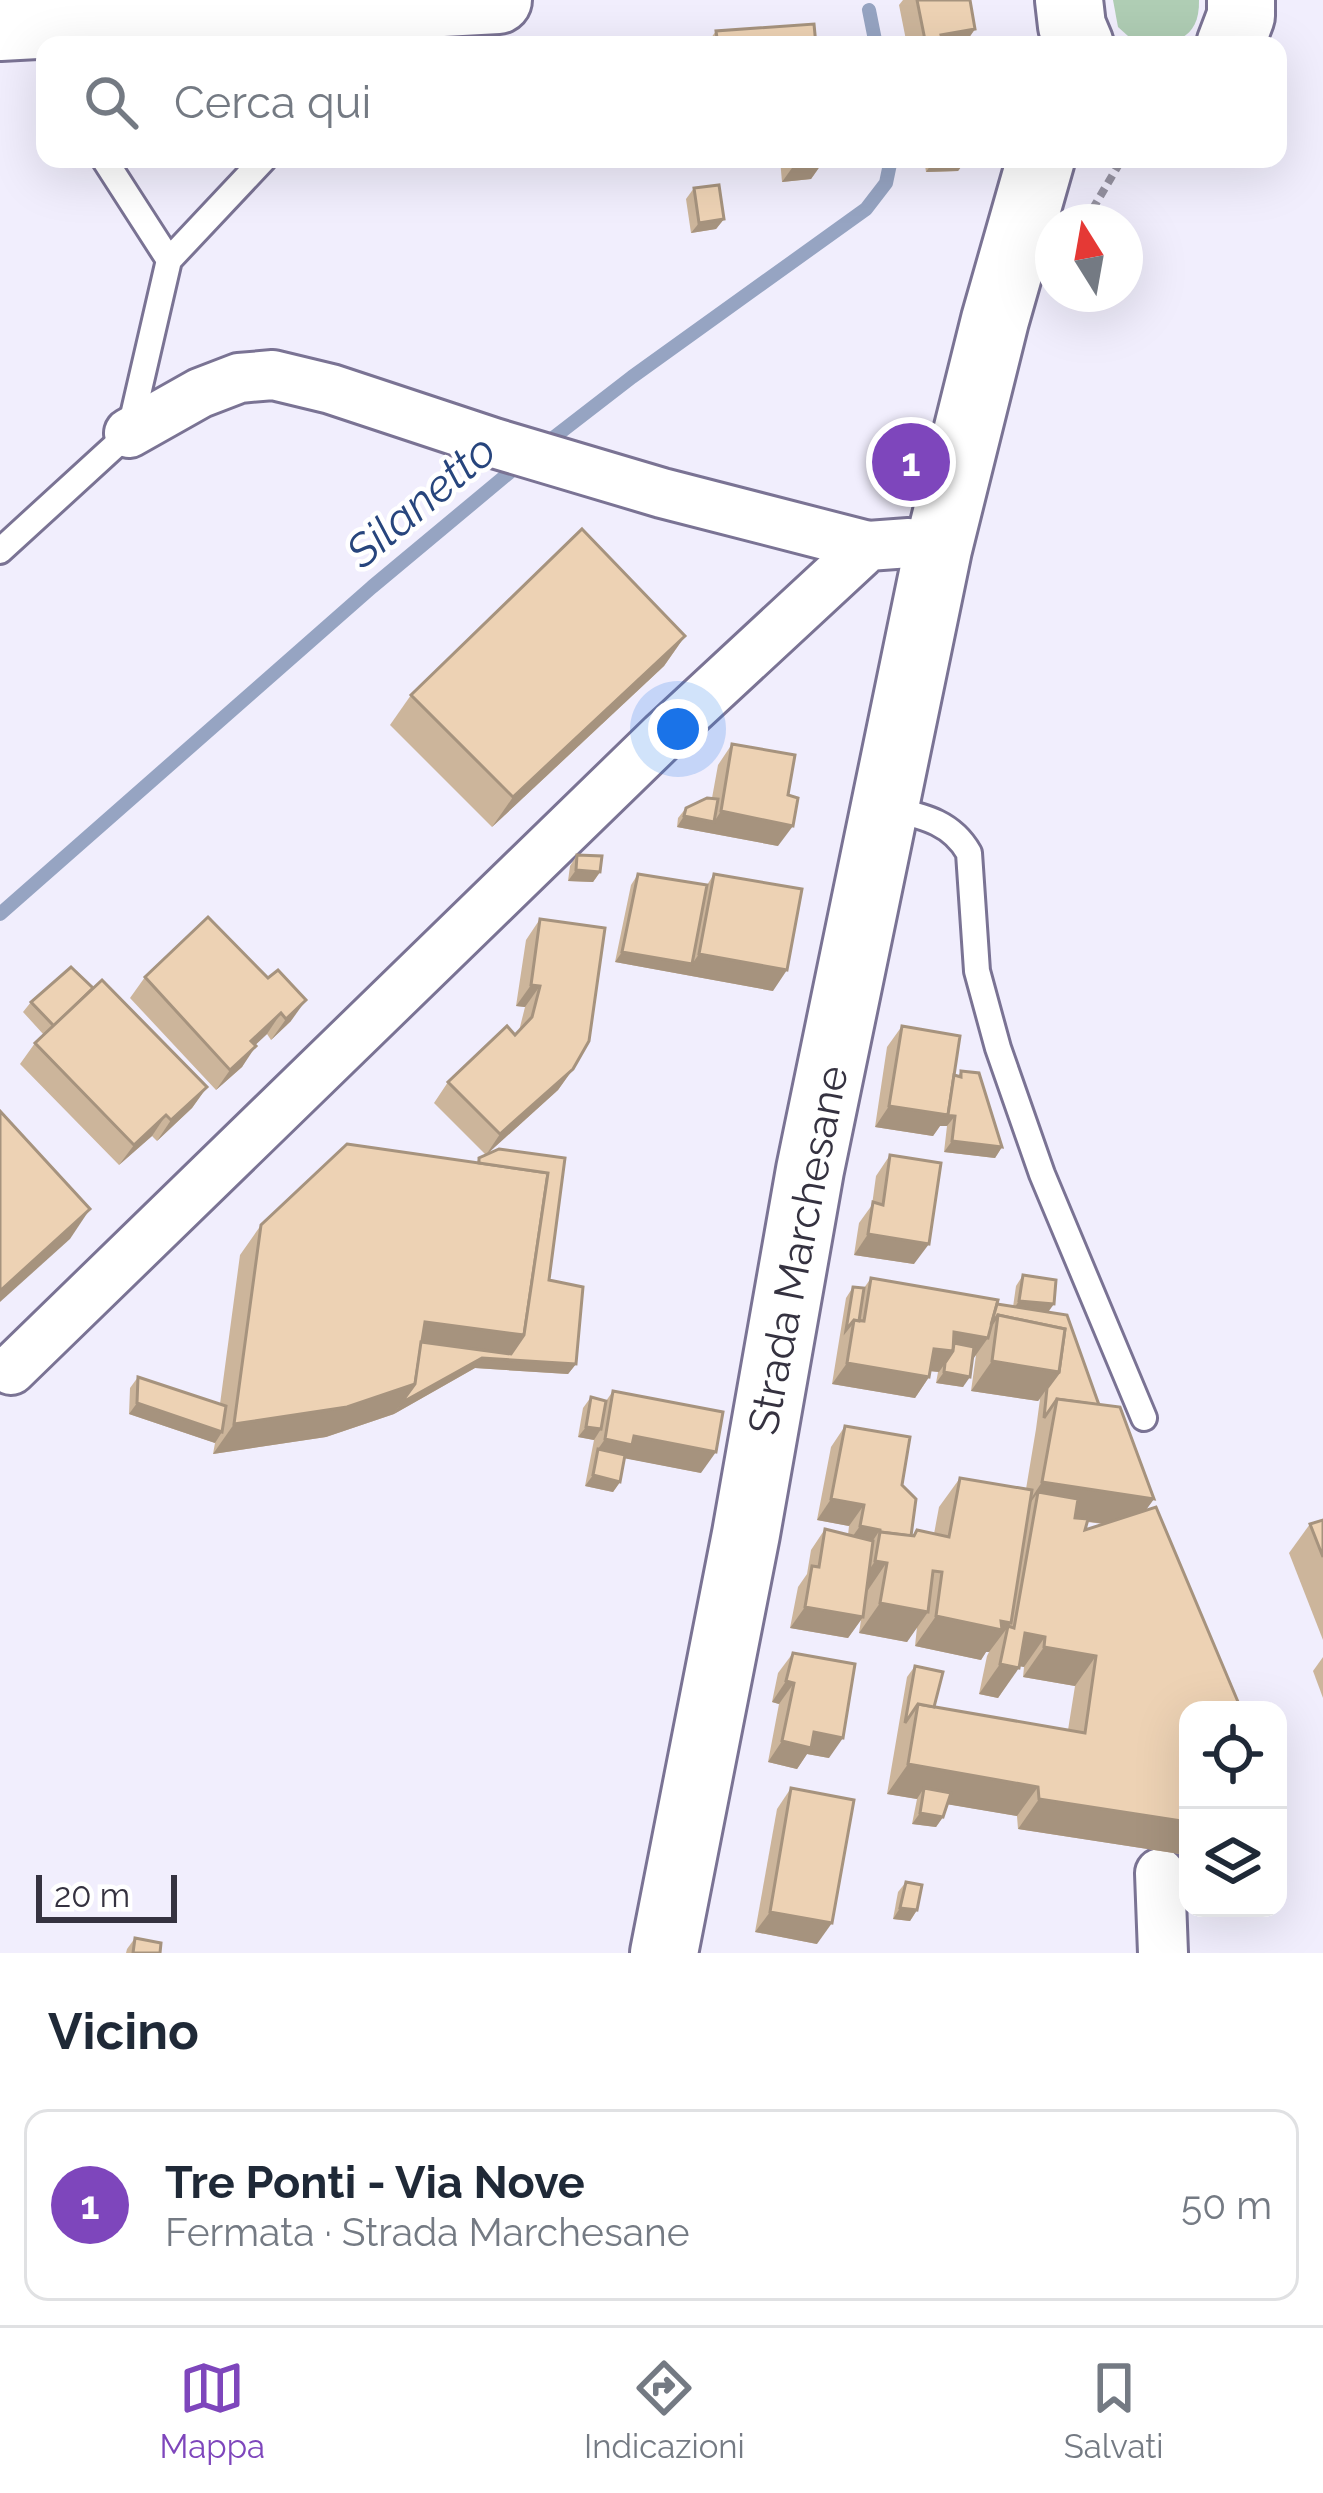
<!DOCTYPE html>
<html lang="it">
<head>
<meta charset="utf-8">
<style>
  :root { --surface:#fff; --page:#f2f2f3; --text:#1f2937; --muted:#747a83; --line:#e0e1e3; --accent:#7e46bc }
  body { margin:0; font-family:Raleway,sans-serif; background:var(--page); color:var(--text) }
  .controls { position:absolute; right:36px; bottom:36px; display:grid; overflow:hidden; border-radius:24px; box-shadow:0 12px 48px #0002 }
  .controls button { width:108px; height:108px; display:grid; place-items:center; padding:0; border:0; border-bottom:3px solid var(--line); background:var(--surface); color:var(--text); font:60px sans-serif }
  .compass { position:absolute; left:1035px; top:204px; width:108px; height:108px; border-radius:50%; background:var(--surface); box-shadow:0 12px 48px #0002; rotate:349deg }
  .scale { position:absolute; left:36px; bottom:30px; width:141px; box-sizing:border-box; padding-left:12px; border:6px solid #353240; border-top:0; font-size:33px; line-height:42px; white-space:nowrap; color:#353240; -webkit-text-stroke:9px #fff; paint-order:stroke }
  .you { position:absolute; left:678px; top:729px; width:42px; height:42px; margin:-30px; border:9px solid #fff; border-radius:50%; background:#1a73e8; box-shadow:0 0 0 18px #1a73e833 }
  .badge { display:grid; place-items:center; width:78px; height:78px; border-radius:50%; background:var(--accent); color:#fff; font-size:39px; font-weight:700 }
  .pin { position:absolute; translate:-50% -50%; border:6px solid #fff; box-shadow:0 3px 12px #0006 }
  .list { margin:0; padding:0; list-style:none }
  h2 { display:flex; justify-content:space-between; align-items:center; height:156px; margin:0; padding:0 48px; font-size:51px }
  h2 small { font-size:39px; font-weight:400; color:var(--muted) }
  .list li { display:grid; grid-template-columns:78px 1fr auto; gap:36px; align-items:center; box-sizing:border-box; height:192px; margin:0 24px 24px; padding:0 24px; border:3px solid var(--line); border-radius:24px }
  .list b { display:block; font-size:45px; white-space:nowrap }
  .list p { margin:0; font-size:39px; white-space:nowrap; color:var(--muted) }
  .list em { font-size:39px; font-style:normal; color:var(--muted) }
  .icon { flex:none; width:66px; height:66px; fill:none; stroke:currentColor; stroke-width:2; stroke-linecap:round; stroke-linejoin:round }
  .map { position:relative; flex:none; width:1323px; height:1953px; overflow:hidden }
  .search { position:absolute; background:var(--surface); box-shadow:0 12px 48px #0002; left:36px; right:36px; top:36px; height:132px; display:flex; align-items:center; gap:30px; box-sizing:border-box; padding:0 42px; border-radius:24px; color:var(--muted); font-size:45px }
  .sheet { height:372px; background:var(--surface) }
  nav { display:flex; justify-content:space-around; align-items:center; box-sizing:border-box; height:168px; border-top:3px solid var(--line); background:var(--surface); font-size:33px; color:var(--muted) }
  nav a { display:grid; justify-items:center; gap:6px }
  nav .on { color:var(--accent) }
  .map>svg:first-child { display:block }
</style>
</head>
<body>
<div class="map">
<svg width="1323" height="1953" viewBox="0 0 1323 1953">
  <rect width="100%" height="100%" fill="#f1eefd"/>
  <path fill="#afcdb4" d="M 1113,0 L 1199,0 C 1200,41 1172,45 1138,45 L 1118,27 Z"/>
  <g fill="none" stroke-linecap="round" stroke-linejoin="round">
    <g stroke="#96a4c2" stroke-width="14">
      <path d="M 869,10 L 876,45"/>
      <path d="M 544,445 L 632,377 L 866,209 L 886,183 L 891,159"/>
      <path d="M 0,914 L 372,587 L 522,462"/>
    </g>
    <defs>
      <g id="lane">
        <path d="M 104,159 L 169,260"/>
        <path d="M 0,551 L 129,433 L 169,260 L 264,159"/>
        <path d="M 888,808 C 921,816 951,821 969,853 L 977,971 L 998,1048 L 1042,1174 L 1144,1418"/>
      </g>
      <g id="street">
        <path d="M 129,433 L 200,393 L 239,378 L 273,375 L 331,389 L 494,443 L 662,493 L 868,546"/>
        <path d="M 11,1370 L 663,736 L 868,546 L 909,543 L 938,549"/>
        <path d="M 1160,1873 L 1163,1953"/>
      </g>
      <g id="secondary">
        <path d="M 1069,0 L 1072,26 L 1080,45"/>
        <path d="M 0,27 L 498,0"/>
        <path d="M 1230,45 L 1241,16 L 1241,0"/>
        <path d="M 664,1953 L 746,1534 L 810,1170 L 938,549 L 995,320 L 1041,159"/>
      </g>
    </defs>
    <use href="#lane" stroke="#7a7394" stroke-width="30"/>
    <use href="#street" stroke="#7a7394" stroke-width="54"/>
    <use href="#secondary" stroke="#7a7394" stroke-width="72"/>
    <path stroke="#9693a2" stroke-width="8" stroke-dasharray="9 6" stroke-linecap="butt" d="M 1085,222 L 1122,159"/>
    <use href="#lane" stroke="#fff" stroke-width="24"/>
    <use href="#street" stroke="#fff" stroke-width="48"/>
    <use href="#secondary" stroke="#fff" stroke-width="66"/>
  </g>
  <g fill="#ccb59b" fill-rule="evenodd">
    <path d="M 903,0 L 970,0 L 975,29 L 968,39 L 969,45 L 907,45 L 899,5 Z"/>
    <path d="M 716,31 L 816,45 L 706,45 Z"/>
    <path d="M 780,159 L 825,159 L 811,179 L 782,182 Z"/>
    <path d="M 924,159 L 967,159 L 958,171 L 926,172 Z"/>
    <path d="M 694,188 L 724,219 L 716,229 L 691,233 L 686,199 Z"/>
    <path d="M 685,636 L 664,666 L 492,827 L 390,725 L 411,695 Z"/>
    <path d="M 732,744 L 778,846 L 677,827 L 678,818 L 686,808 L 712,798 L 718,765 Z"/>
    <path d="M 577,855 L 600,872 L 593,882 L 568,881 L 570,866 Z"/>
    <path d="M 638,874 L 707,885 L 714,874 L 773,991 L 615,962 L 631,885 Z"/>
    <path d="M 208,917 L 291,1021 L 271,1040 L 267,1034 L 255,1045 L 242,1067 L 216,1090 L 130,998 L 145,977 Z"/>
    <path d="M 540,919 L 573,1069 L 558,1090 L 486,1155 L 434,1103 L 448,1082 L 519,1031 L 525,1007 L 516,1006 L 526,940 Z"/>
    <path d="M 93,988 L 207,1087 L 192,1108 L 157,1141 L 152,1136 L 119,1165 L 20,1064 L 35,1043 L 44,1035 L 23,1012 L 31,1002 Z"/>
    <path d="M 902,1026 L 954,1075 L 958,1076 L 961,1071 L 1002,1147 L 995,1158 L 944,1152 L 947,1126 L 940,1126 L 933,1136 L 875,1127 L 887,1047 Z"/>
    <path d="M 890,1155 L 914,1264 L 854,1255 L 859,1223 L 872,1205 L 876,1176 Z"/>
    <path d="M 479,1158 L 549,1280 L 576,1364 L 568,1374 L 475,1368 L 394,1414 L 326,1437 L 213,1454 L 215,1443 L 129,1414 L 130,1388 L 138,1377 L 220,1404 L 240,1255 L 261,1225 L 477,1162 Z"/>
    <path d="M 1023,1275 L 1048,1312 L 1154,1499 L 1145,1510 L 1188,1710 L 1188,1874 L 1180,1874 L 1180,1854 L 1018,1829 L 1017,1816 L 947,1804 L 943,1817 L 936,1827 L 912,1824 L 917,1799 L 887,1794 L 907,1677 L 915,1666 L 934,1707 L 1068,1730 L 1075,1686 L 1023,1677 L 1024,1667 L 1019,1666 L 998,1698 L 979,1694 L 987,1656 L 989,1652 L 986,1652 L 981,1660 L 915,1646 L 917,1627 L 907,1642 L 859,1633 L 861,1620 L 848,1638 L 790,1628 L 798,1587 L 807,1574 L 811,1550 L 825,1529 L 848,1535 L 849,1526 L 817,1520 L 831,1447 L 845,1426 L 902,1485 L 911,1536 L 913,1536 L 917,1530 L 934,1534 L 939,1507 L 960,1478 L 1026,1489 L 1036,1429 L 1040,1399 L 1038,1401 L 971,1391 L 976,1355 L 973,1359 L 963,1387 L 936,1383 L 938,1372 L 930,1371 L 929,1377 L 915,1398 L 832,1384 L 846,1298 L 853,1287 L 864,1288 L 871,1278 L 1013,1307 L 1016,1286 ZM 1087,1522 L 1104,1524 L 1085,1530 Z"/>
    <path d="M 613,1391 L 701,1473 L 625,1458 L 620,1482 L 613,1492 L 585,1486 L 594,1440 L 578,1437 L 583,1408 L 591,1397 L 606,1401 Z"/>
    <path d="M 1323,1520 L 1323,1640 L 1289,1553 L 1310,1524 Z"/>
    <path d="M 793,1653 L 829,1758 L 807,1754 L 797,1769 L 768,1762 L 779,1704 L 772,1702 L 778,1673 Z"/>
    <path d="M 1323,1657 L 1323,1698 L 1313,1671 Z"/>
    <path d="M 791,1788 L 817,1944 L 755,1932 L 777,1809 Z"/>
    <path d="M 906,1882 L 917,1910 L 910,1921 L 893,1919 L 898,1892 Z"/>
    <path d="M 135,1938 L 160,1953 L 126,1953 L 127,1949 Z"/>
  </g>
  <g fill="#a6937e">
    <path d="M 975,29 L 964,45 L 935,45 L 941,35 Z"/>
    <path d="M 825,159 L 811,179 L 782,182 L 797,161 Z"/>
    <path d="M 935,159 L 967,159 L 958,171 L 926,172 Z"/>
    <path d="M 724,219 L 716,229 L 691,233 L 699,223 Z"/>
    <path d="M 685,636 L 664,666 L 492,827 L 513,797 Z"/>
    <path d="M 721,811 L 793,826 L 778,846 L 677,827 L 684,816 L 714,822 Z"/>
    <path d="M 576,870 L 600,872 L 593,882 L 568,881 Z"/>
    <path d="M 622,952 L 692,964 L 699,954 L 787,970 L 773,991 L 615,962 Z"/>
    <path d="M 531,985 L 540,986 L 525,1007 L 516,1006 Z"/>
    <path d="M 306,1000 L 291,1021 L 271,1040 L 286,1019 Z"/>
    <path d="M 281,1013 L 267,1034 L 237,1062 L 251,1041 Z"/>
    <path d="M 256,1046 L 242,1067 L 216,1090 L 230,1070 Z"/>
    <path d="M 573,1069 L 558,1090 L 486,1155 L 500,1134 Z"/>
    <path d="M 207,1087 L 192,1108 L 157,1141 L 171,1120 Z"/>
    <path d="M 889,1106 L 955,1116 L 947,1126 L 940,1126 L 933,1136 L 875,1127 Z"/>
    <path d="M 166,1115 L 152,1136 L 119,1165 L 134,1145 Z"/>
    <path d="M 952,1141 L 1002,1147 L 995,1158 L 944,1152 Z"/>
    <path d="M 90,1209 L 70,1239 L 0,1302 L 0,1291 Z"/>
    <path d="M 868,1234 L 929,1244 L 914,1264 L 854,1255 Z"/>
    <path d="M 1019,1301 L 1054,1304 L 1046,1315 L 1012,1311 Z"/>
    <path d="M 425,1322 L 524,1335 L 576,1364 L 568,1374 L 475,1368 L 394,1414 L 401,1403 L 476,1361 L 409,1352 Z"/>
    <path d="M 954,1332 L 988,1338 L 973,1359 L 951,1355 L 939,1372 L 920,1370 L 934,1349 Z"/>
    <path d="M 992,1361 L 1059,1372 L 1038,1401 L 971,1391 Z"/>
    <path d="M 847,1363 L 929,1377 L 915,1398 L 832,1384 Z"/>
    <path d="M 944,1372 L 970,1377 L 963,1387 L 936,1383 Z"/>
    <path d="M 415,1384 L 394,1414 L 326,1437 L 213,1454 L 234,1424 Z"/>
    <path d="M 137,1403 L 222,1432 L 215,1443 L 129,1414 Z"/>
    <path d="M 586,1427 L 601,1429 L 594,1440 L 578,1437 Z"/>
    <path d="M 634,1436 L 716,1452 L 701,1473 L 623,1458 L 598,1449 L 605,1439 Z"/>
    <path d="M 593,1475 L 620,1482 L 613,1492 L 585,1486 Z"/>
    <path d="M 1042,1482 L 1154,1499 L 1133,1528 L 1035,1514 L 1038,1492 L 1024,1512 L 1022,1512 Z"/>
    <path d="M 831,1499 L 864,1505 L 849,1526 L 817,1520 Z"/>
    <path d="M 860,1526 L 880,1530 L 866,1551 L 845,1547 Z"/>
    <path d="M 879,1541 L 893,1566 L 885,1565 L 866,1593 L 855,1591 L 875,1561 Z"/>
    <path d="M 880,1603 L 928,1612 L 907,1642 L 859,1633 Z"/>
    <path d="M 805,1607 L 863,1617 L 848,1638 L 790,1628 Z"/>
    <path d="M 936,1616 L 1001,1621 L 1011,1623 L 989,1652 L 986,1652 L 981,1660 L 915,1646 Z"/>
    <path d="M 1025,1633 L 1045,1637 L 1024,1667 L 1004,1663 Z"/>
    <path d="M 1044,1647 L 1096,1656 L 1075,1686 L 1023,1677 Z"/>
    <path d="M 1000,1664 L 1019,1668 L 998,1698 L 979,1694 Z"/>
    <path d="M 786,1681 L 794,1683 L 779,1704 L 772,1702 Z"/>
    <path d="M 814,1732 L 843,1738 L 829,1758 L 807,1754 L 797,1769 L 768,1762 L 782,1741 Z"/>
    <path d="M 908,1764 L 1038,1787 L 1017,1816 L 922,1800 L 924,1788 L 917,1799 L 887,1794 Z"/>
    <path d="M 1039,1799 L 1188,1822 L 1188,1842 L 1180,1854 L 1018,1829 Z"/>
    <path d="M 920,1813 L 943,1817 L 936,1827 L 912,1824 Z"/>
    <path d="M 900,1908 L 917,1910 L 910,1921 L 893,1919 Z"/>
    <path d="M 770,1912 L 832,1923 L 817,1944 L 755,1932 Z"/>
  </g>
  <g fill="#edd2b4" stroke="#a6937e" stroke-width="3">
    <path d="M 917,0 L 970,0 L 975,29 L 941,35 L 944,45 L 926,45 Z"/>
    <path d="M 814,24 L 816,45 L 718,45 L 716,31 Z"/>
    <path d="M 968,39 L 969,45 L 943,44 Z"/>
    <path d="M 719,185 L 724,219 L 699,223 L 694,188 Z"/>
    <path d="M 582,529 L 685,636 L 513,797 L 411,695 Z"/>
    <path d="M 732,744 L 795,755 L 788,795 L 798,798 L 793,826 L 721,811 Z"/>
    <path d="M 707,798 L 718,799 L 714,822 L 684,816 L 686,808 Z"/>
    <path d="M 577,855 L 602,856 L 600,872 L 576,870 Z"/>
    <path d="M 638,874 L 707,885 L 692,964 L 622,952 Z"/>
    <path d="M 714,874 L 802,889 L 787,970 L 699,954 Z"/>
    <path d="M 208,917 L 268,978 L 278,970 L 306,1000 L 286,1019 L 281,1013 L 251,1041 L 256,1046 L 230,1070 L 145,977 Z"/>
    <path d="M 540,919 L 605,928 L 589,1041 L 573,1069 L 500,1134 L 448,1082 L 507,1026 L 515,1035 L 532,1017 L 540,986 L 531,985 Z"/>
    <path d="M 71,967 L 93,988 L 54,1026 L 31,1002 Z"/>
    <path d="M 102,980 L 207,1087 L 171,1120 L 166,1115 L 134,1145 L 35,1043 Z"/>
    <path d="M 902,1026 L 960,1036 L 948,1115 L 889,1106 Z"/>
    <path d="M 961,1071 L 979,1073 L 1002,1147 L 952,1141 L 955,1116 L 944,1115 L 948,1115 L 954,1075 L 961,1077 Z"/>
    <path d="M 0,1111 L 90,1209 L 0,1291 Z"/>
    <path d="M 347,1144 L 548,1173 L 524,1335 L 425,1322 L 415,1384 L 347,1407 L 234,1424 L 261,1225 Z"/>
    <path d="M 499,1149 L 565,1158 L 549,1280 L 583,1287 L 576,1364 L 482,1358 L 401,1403 L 415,1384 L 421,1342 L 511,1354 L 524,1335 L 548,1173 L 479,1163 L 479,1158 Z"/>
    <path d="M 890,1155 L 941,1163 L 929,1244 L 868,1234 L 873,1202 L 883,1205 Z"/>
    <path d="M 1023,1275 L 1056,1280 L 1054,1304 L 1019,1301 Z"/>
    <path d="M 871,1278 L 998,1300 L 988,1338 L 954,1332 L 953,1351 L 934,1349 L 929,1377 L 847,1363 L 854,1320 L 864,1321 Z"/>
    <path d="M 853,1287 L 864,1288 L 859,1321 L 854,1320 L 846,1330 Z"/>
    <path d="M 997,1304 L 1067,1315 L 1099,1405 L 1057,1399 L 1044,1418 L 1047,1388 L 1059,1372 L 1065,1329 L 998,1315 L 991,1325 Z"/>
    <path d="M 998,1315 L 1065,1329 L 1059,1372 L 992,1361 Z"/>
    <path d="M 954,1343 L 974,1347 L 970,1377 L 944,1372 L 945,1363 L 953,1351 Z"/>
    <path d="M 138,1377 L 226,1406 L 222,1432 L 137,1403 Z"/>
    <path d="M 613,1391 L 723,1412 L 716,1452 L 634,1436 L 632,1445 L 605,1439 Z"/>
    <path d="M 591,1397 L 606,1401 L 601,1429 L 586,1427 Z"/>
    <path d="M 1057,1399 L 1120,1407 L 1154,1499 L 1042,1482 Z"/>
    <path d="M 845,1426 L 910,1437 L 902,1485 L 916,1499 L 911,1536 L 880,1532 L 880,1530 L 860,1526 L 864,1505 L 831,1499 Z"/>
    <path d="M 598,1449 L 625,1455 L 620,1482 L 593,1475 Z"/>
    <path d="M 960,1478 L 1032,1490 L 1011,1623 L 1001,1621 L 1002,1630 L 936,1616 L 942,1572 L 933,1571 L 928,1612 L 880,1603 L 887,1563 L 875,1561 L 880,1532 L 914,1536 L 917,1530 L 949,1537 Z"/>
    <path d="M 1038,1492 L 1078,1499 L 1075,1518 L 1088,1519 L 1085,1530 L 1156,1507 L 1241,1709 L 1188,1710 L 1188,1822 L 1039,1799 L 1038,1787 L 908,1764 L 918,1704 L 1085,1733 L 1096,1656 L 1044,1647 L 1045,1637 L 1025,1633 L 1019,1668 L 1000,1664 L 1008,1626 L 1014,1628 Z"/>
    <path d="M 1323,1520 L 1323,1557 L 1310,1524 Z"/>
    <path d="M 825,1529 L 873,1541 L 863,1617 L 805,1607 L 812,1566 L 819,1567 Z"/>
    <path d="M 793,1653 L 855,1664 L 843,1738 L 814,1732 L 811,1748 L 782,1741 L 794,1683 L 786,1681 Z"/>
    <path d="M 915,1666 L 943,1672 L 934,1707 L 918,1704 L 905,1723 Z"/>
    <path d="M 791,1788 L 854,1800 L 832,1923 L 770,1912 Z"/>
    <path d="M 924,1788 L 951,1793 L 943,1817 L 920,1813 Z"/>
    <path d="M 906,1882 L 922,1885 L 917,1910 L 900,1908 Z"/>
    <path d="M 135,1938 L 161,1943 L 160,1953 L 133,1953 Z"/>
  </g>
  <g text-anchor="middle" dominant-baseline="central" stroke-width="9" stroke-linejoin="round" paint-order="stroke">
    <g font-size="42" fill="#353240" stroke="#fff">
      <text transform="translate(798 1250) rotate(-79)">Strada Marchesane</text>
    </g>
    <g font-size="45" font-style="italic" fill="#27457d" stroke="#fff">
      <text transform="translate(421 501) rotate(-40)">Silanetto</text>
    </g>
  </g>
</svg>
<div class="controls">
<button><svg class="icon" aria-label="locate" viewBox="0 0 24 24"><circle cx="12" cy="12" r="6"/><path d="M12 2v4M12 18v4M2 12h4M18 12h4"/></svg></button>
<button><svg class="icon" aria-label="layers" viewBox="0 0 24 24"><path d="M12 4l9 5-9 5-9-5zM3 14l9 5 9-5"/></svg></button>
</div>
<svg class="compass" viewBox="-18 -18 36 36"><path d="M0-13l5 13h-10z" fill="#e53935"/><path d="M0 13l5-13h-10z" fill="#747a83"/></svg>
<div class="scale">20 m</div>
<div class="you"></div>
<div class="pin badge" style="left:911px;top:462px">1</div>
<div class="search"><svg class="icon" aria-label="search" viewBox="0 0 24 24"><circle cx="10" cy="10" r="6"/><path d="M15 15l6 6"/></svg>Cerca qui</div>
</div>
<section class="sheet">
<h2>Vicino<small></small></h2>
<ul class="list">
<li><span class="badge">1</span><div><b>Tre Ponti - Via Nove</b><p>Fermata · Strada Marchesane</p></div><em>50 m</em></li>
</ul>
</section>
<nav>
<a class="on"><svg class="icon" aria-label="map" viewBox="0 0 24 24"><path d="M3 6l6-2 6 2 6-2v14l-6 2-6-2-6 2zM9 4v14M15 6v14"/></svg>Mappa</a>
<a><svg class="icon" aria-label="directions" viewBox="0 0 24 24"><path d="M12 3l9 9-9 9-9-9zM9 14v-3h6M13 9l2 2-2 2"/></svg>Indicazioni</a>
<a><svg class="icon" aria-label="saved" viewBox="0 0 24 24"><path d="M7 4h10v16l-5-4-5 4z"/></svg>Salvati</a>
</nav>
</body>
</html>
